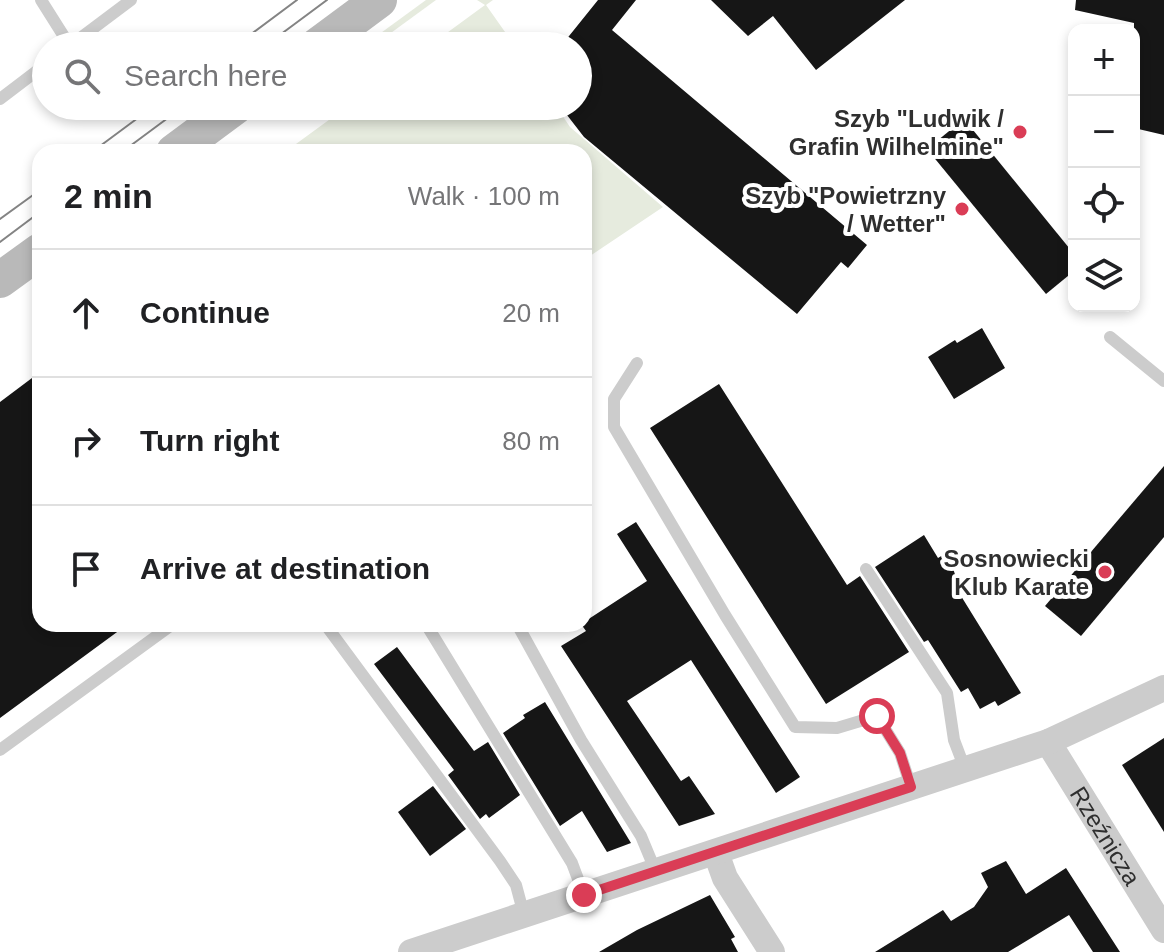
<!DOCTYPE html>
<html lang="en">
<head>
<meta charset="utf-8">
<style>
  :root { --surface:#fff; --page:#f2f2f2; --text:#202124; --muted:#757577; --line:#e0e0e0 }
  body { margin:0; font-family:Helvetica,sans-serif; background:var(--page); color:var(--text) }
  .controls { position:absolute; right:24px; top:24px; display:grid; overflow:hidden; border-radius:16px; box-shadow:0 4px 12px #0003 }
  .controls button { width:72px; height:72px; display:grid; place-items:center; padding:0; border:0; border-bottom:2px solid var(--line); background:var(--surface); color:var(--text); font:40px sans-serif }
  .stop { position:absolute; width:24px; height:24px; margin:-18px; border:6px solid #da3d56; border-radius:50%; background:#fff }
  .stop.end { background:#da3d56; border-color:#fff; box-shadow:0 2px 8px #0008 }
  .list { margin:0; padding:0; list-style:none }
  h2 { display:flex; justify-content:space-between; align-items:center; height:104px; margin:0; padding:0 32px; font-size:34px }
  h2 small { font-size:26px; font-weight:400; color:var(--muted) }
  .list li { display:grid; grid-template-columns:52px 1fr auto; gap:24px; align-items:center; box-sizing:border-box; height:128px; padding:0 32px; border-top:2px solid var(--line) }
  .list b { display:block; font-size:30px; white-space:nowrap }
  .list em { font-size:26px; font-style:normal; color:var(--muted) }
  .icon { flex:none; width:44px; height:44px; fill:none; stroke:currentColor; stroke-width:2; stroke-linecap:round; stroke-linejoin:round }
  .map { position:relative; flex:none; width:1164px; height:952px; overflow:hidden }
  .search { position:absolute; background:var(--surface); box-shadow:0 4px 12px #0003; left:32px; top:32px; width:560px; height:88px; display:flex; align-items:center; gap:20px; box-sizing:border-box; padding:0 28px; border-radius:44px; color:var(--muted); font-size:30px }
  .panel { position:absolute; background:var(--surface); box-shadow:0 4px 12px #0003; left:32px; top:144px; width:560px; height:488px; border-radius:24px }
  .map>svg:first-child { display:block }
</style>
</head>
<body>
<div class="map">
<svg width="1164" height="952" viewBox="0 0 1164 952">
  <rect width="100%" height="100%" fill="#fff"/>
  <g fill="#e6ebde">
    <path d="M 426,0 L 436,0 L 373,46 L 363,46 Z"/>
    <path d="M 477,0 L 493,0 L 486,5 L 515,46 L 429,46 L 485,5 Z"/>
    <path d="M 348,106 L 556,106 L 570,127 L 663,207 L 584,260 L 584,152 L 285,152 Z"/>
  </g>
  <g fill="#161616">
    <path d="M 598,0 L 636,0 L 612,30 L 867,245 L 848,268 L 841,262 L 797,314 L 584,137 L 560,106 L 578,106 L 578,46 L 561,46 Z"/>
    <path d="M 711,0 L 905,0 L 816,70 L 773,16 L 748,36 Z"/>
    <path d="M 1076,0 L 1164,0 L 1164,135 L 1134,128 L 1134,23 L 1075,10 Z"/>
    <path d="M 964,119 L 1074,254 L 1074,271 L 1046,294 L 927,149 Z"/>
    <path d="M 982,328 L 1005,368 L 954,399 L 928,357 L 955,340 L 957,343 Z"/>
    <path d="M 40,372 L 40,624 L 128,624 L 0,718 L 0,402 Z"/>
    <path d="M 719,384 L 847,585 L 860,576 L 909,652 L 826,704 L 650,428 Z"/>
    <path d="M 1164,466 L 1164,537 L 1081,636 L 1045,606 Z"/>
    <path d="M 636,522 L 800,777 L 776,793 L 691,660 L 627,701 L 681,781 L 689,776 L 715,814 L 679,826 L 561,646 L 586,631 L 581,624 L 584,622 L 647,581 L 617,534 Z"/>
    <path d="M 924,535 L 938,558 L 948,552 L 957,581 L 953,583 L 1021,693 L 998,706 L 995,701 L 980,709 L 968,688 L 961,692 L 928,640 L 924,642 L 875,567 Z"/>
    <path d="M 397,647 L 474,751 L 488,742 L 520,795 L 489,818 L 486,814 L 480,819 L 448,775 L 454,770 L 374,664 Z"/>
    <path d="M 545,702 L 631,843 L 607,852 L 582,811 L 560,826 L 503,733 L 525,718 L 523,715 Z"/>
    <path d="M 1164,738 L 1164,832 L 1122,765 Z"/>
    <path d="M 433,786 L 466,829 L 430,856 L 398,812 Z"/>
    <path d="M 1006,861 L 1026,894 L 1066,868 L 1120,952 L 1093,952 L 1069,915 L 1008,952 L 875,952 L 943,910 L 951,921 L 974,907 L 988,887 L 981,873 Z"/>
    <path d="M 710,895 L 735,937 L 731,939 L 738,952 L 599,952 L 637,930 Z"/>
  </g>
  <g fill="none" stroke-linecap="round" stroke-linejoin="round">
    <g stroke="#ccc" stroke-width="12">
      <path d="M 41,0 L 70,46"/>
      <path d="M 71,45 L 131,0"/>
      <path d="M 0,99 L 46,64"/>
      <path d="M 1110,337 L 1164,381"/>
      <path d="M 637,363 L 614,399 L 614,427 L 725,615 L 795,727 L 837,728 L 877,716 L 900,753 L 911,787"/>
      <path d="M 866,569 L 947,693 L 954,740 L 965,769"/>
      <path d="M 325,624 L 500,861 L 516,885 L 524,915"/>
      <path d="M 426,624 L 572,863 L 584,895"/>
      <path d="M 517,624 L 581,740 L 641,836 L 656,872"/>
      <path d="M 0,750 L 173,624"/>
    </g>
    <g stroke="#ccc" stroke-width="26">
      <path id="s1" d="M 1048,742 L 1164,930"/>
      <path d="M 716,853 L 725,878 L 772,952"/>
      <path d="M 411,952 L 1048,742 L 1164,688"/>
    </g>
    <g stroke="#b9b9b9" stroke-width="36">
      <path d="M 317,46 L 379,0"/>
      <path d="M 174,152 L 236,106"/>
      <path d="M 0,280 L 40,251"/>
    </g>
    <g stroke="#848484" stroke-width="2">
      <path d="M 235,46 L 297,0"/>
      <path d="M 265,46 L 327,0"/>
      <path d="M 92,152 L 154,106"/>
      <path d="M 122,152 L 184,106"/>
      <path d="M 0,219 L 40,190"/>
      <path d="M 0,242 L 40,212"/>
    </g>
  </g>
  <g fill="none" stroke-linecap="round" stroke-linejoin="round">
    <path stroke="#da3d56" stroke-width="10" d="M 584,895 L 911,787 L 900,753 L 877,716"/>
  </g>
  <g fill="#da3d56" stroke="#fff" stroke-width="3">
    <circle cx="1020" cy="132" r="8"/>
    <circle cx="962" cy="209" r="8"/>
    <circle cx="1105" cy="572" r="8"/>
  </g>
  <g text-anchor="middle" dominant-baseline="central" stroke-width="8" stroke-linejoin="round" paint-order="stroke">
    <g font-size="24" font-weight="bold" fill="#2f2f2f" stroke="#fff" text-anchor="end">
      <text x="1004" y="118">Szyb "Ludwik /<tspan x="1004" dy="28">Grafin Wilhelmine"</tspan></text>
      <text x="946" y="195">Szyb "Powietrzny<tspan x="946" dy="28">/ Wetter"</tspan></text>
      <text x="1089" y="558">Sosnowiecki<tspan x="1089" dy="28">Klub Karate</tspan></text>
    </g>
    <g font-size="24" fill="#2f2f2f" stroke="#fff">
      <text stroke="none"><textPath href="#s1" startOffset="110">Rzeźnicza</textPath></text>
    </g>
  </g>
</svg>
<div class="controls">
<button>+</button>
<button>−</button>
<button><svg class="icon" aria-label="locate" viewBox="0 0 24 24"><circle cx="12" cy="12" r="6"/><path d="M12 2v4M12 18v4M2 12h4M18 12h4"/></svg></button>
<button><svg class="icon" aria-label="layers" viewBox="0 0 24 24"><path d="M12 4l9 5-9 5-9-5zM3 14l9 5 9-5"/></svg></button>
</div>
<div class="stop" style="left:877px;top:716px"></div>
<div class="stop end" style="left:584px;top:895px"></div>
<div class="search"><svg class="icon" aria-label="search" viewBox="0 0 24 24"><circle cx="10" cy="10" r="6"/><path d="M15 15l6 6"/></svg>Search here</div>
<section class="panel">
<h2>2 min<small>Walk · 100 m</small></h2>
<ul class="list">
<li><svg class="icon" aria-label="ahead" viewBox="0 0 24 24"><path d="M12 20V5M6 11l6-6 6 6"/></svg><div><b>Continue</b></div><em>20 m</em></li>
<li><svg class="icon" aria-label="right" viewBox="0 0 24 24"><path d="M7 20v-9h11M14 6l5 5-5 5"/></svg><div><b>Turn right</b></div><em>80 m</em></li>
<li><svg class="icon" aria-label="arrive" viewBox="0 0 24 24"><path d="M6 21V4h12l-3 4 3 4H6"/></svg><div><b>Arrive at destination</b></div></li>
</ul>
</section>
</div>
</body>
</html>
